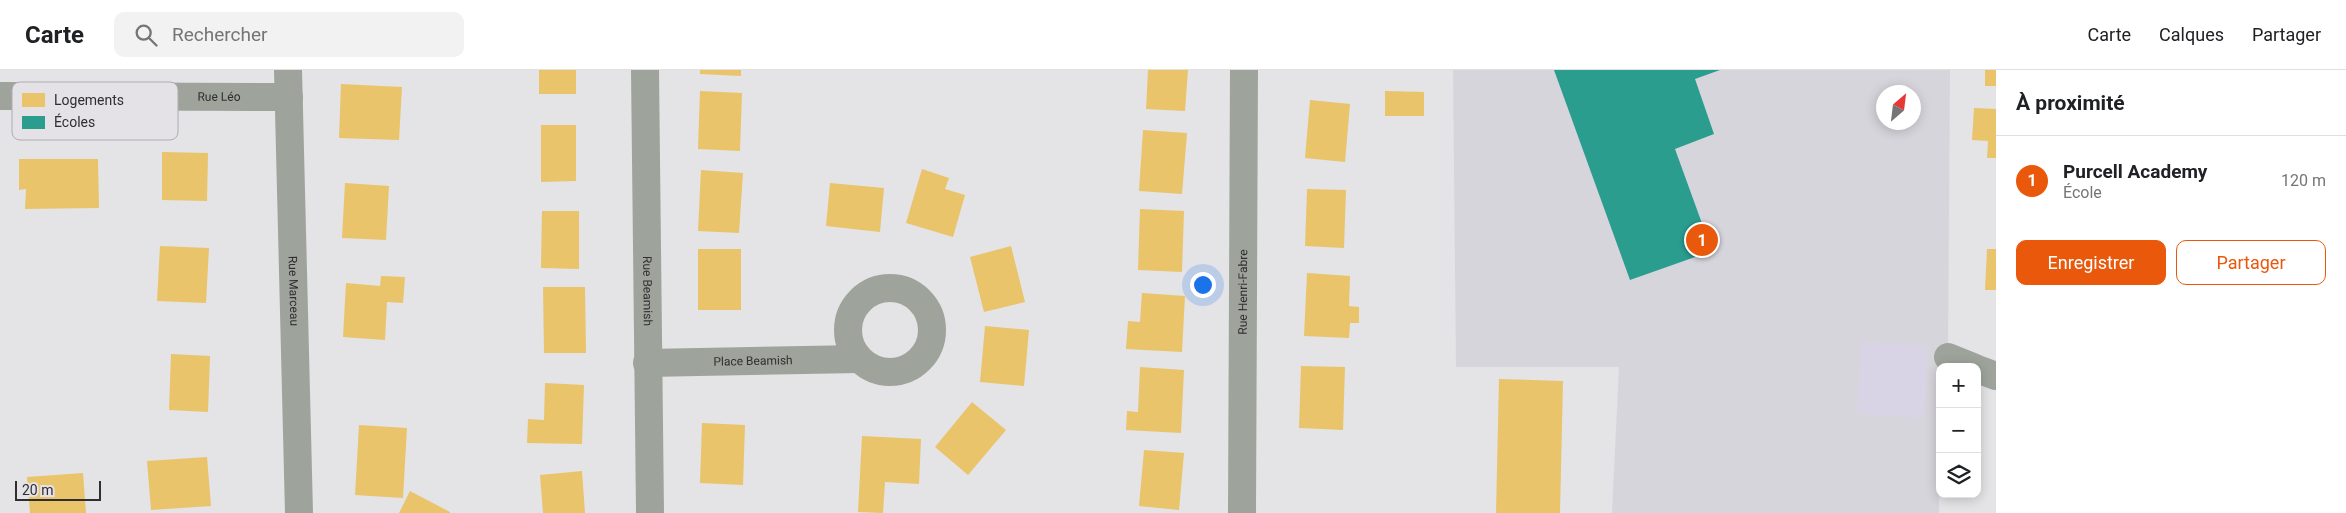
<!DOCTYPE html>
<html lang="fr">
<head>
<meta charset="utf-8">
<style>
  :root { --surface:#fff; --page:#f2f2f2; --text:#202124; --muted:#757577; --line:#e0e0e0; --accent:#ea580c }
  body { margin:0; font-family:Roboto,sans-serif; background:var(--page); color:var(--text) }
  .controls { position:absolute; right:15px; bottom:15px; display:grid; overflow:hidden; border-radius:10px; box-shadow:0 2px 12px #0003 }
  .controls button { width:45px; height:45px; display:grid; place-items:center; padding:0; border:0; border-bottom:1px solid var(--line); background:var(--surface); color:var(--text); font:25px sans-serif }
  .compass { position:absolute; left:1876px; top:15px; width:45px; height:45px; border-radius:50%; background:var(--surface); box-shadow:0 2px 12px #0003; rotate:28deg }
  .scale { position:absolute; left:15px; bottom:12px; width:86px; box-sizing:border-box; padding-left:5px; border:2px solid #2f2e30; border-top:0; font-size:14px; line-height:18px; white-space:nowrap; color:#2f2e30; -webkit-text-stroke:4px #e4e2e7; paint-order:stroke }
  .you { position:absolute; left:1202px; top:214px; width:18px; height:18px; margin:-12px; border:4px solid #fff; border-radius:50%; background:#1a73e8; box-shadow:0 0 0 8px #1a73e833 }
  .badge { display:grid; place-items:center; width:32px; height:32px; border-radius:50%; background:var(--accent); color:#fff; font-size:16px; font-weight:700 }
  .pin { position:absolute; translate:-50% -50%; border:2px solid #fff; box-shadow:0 1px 5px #0006 }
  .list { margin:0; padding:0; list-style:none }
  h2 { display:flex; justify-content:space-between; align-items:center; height:65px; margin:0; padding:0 20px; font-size:21px }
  h2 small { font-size:16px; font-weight:400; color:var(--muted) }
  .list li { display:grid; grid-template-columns:32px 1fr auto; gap:15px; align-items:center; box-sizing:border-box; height:90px; padding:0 20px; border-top:1px solid var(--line) }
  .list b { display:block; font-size:19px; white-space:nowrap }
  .list p { margin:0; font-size:16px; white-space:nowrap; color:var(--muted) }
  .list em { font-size:16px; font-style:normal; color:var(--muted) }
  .actions { display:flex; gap:10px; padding:15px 20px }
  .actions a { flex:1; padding:11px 0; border:1px solid var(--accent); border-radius:10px; text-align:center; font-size:18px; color:var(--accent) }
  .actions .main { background:var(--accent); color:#fff }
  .icon { flex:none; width:28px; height:28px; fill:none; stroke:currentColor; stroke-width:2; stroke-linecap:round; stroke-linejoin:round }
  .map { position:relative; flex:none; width:1996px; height:443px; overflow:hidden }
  header { display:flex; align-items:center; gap:30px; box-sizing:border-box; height:70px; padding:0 25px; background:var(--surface); border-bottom:1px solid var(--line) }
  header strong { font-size:24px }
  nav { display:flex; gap:28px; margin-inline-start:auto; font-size:18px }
  .search { width:350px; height:45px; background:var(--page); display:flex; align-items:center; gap:12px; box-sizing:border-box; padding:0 18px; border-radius:10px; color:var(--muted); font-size:19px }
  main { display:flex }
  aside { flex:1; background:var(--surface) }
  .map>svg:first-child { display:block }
</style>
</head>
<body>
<header>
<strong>Carte</strong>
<div class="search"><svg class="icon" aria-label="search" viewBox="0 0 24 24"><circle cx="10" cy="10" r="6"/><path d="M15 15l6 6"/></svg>Rechercher</div>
<nav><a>Carte</a><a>Calques</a><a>Partager</a></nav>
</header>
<main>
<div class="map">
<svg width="1996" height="443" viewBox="0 0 1996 443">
  <rect width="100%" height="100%" fill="#e4e3e6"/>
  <path fill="#d7d5dc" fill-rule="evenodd" d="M 1453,0 L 1950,0 L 1948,287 L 1940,297 L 1939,443 L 1612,443 L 1619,297 L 1456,297 ZM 1884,22 L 1914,22 L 1914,52 L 1884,52 Z"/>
  <path fill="#d9d4e5" d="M 1861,272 L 1928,275 L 1924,348 L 1857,344 Z"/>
  <g fill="#e9c46a">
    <rect x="539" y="0" width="37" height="24"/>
    <path d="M 700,0 L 741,0 L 741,6 L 700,4 Z"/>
    <path d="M 1148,0 L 1188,0 L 1185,41 L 1146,39 Z"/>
    <rect x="1985" y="0" width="11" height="16"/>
    <path d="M 341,14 L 402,17 L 399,70 L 339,68 Z"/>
    <path d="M 700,21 L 742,23 L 740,81 L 698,79 Z"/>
    <path d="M 1385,21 L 1424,22 L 1424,46 L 1385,46 Z"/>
    <path d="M 1310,30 L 1350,34 L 1345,92 L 1305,88 Z"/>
    <path d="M 1974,38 L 1996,39 L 1996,88 L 1987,88 L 1988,71 L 1972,70 Z"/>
    <path d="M 541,55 L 576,55 L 576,111 L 541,112 Z"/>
    <path d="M 1143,60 L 1187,63 L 1182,124 L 1139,121 Z"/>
    <path d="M 162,82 L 208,83 L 207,131 L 162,130 Z"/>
    <path d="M 19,89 L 98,89 L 99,138 L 25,139 L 26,119 L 19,120 Z"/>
    <path d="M 922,99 L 949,108 L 945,119 L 965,125 L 953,167 L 906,153 Z"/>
    <path d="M 701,100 L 743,103 L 739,163 L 698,161 Z"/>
    <path d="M 345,113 L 389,116 L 386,170 L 342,168 Z"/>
    <path d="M 830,113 L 884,118 L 880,162 L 826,156 Z"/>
    <path d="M 1307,119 L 1346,120 L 1344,178 L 1305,176 Z"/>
    <path d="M 1140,139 L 1184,141 L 1182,202 L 1138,200 Z"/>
    <path d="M 542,141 L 579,141 L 579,199 L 541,198 Z"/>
    <path d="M 160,176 L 209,178 L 206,233 L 157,231 Z"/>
    <path d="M 1011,176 L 1025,232 L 984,242 L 970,187 Z"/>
    <rect x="698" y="179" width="43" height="61"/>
    <path d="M 1987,179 L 1996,179 L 1996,220 L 1985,220 Z"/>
    <path d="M 1307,203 L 1350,206 L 1349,236 L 1359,237 L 1359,253 L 1350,253 L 1349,268 L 1304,266 Z"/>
    <path d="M 381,206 L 405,207 L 403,233 L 387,232 L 385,270 L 343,267 L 346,213 L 380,216 Z"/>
    <path d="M 543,217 L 585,217 L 586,283 L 544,283 Z"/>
    <path d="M 1142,223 L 1185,226 L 1182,282 L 1126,279 L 1128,251 L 1140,252 Z"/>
    <path d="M 985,256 L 1029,260 L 1024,316 L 980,312 Z"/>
    <path d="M 171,284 L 210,286 L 208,342 L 169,340 Z"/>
    <path d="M 1301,296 L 1345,297 L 1343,360 L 1299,358 Z"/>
    <path d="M 1140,297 L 1184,300 L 1181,363 L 1126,360 L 1127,341 L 1138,342 Z"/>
    <path d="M 1499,309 L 1563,311 L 1560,443 L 1496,443 Z"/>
    <path d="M 545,313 L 584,315 L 582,374 L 527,373 L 528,349 L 544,350 Z"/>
    <path d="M 972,332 L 1006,360 L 968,405 L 935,377 Z"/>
    <path d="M 702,353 L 745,355 L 743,415 L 700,413 Z"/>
    <path d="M 359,355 L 407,358 L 403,428 L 355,425 Z"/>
    <path d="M 862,366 L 921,369 L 919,414 L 885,412 L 883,443 L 858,442 Z"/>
    <path d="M 1144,380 L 1184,383 L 1179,440 L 1139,436 Z"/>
    <path d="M 207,387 L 211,436 L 151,440 L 147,391 Z"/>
    <path d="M 582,401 L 585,443 L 543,443 L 540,405 Z"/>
    <path d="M 83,403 L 86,443 L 30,443 L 27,407 Z"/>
    <path d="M 410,421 L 450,442 L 450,443 L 399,443 Z"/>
  </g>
  <path fill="#2a9d8f" d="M 1554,0 L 1720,0 L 1695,9 L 1714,64 L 1675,79 L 1712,181 L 1630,210 Z"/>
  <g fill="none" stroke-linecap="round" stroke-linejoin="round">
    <g stroke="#9ea49c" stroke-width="28">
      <path id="s1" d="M 288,0 L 299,443"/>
      <path id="s2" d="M 645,0 L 650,443"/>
      <path id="s3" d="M 0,26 L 289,27"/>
      <circle cx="890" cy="260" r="42"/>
      <path d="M 1948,287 L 1973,297"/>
      <path id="s4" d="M 647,293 L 859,289"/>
      <path d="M 1977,299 L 1996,306"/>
      <path id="s5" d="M 1242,443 L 1244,0"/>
    </g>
  </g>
  <g text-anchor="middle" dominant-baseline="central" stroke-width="5" stroke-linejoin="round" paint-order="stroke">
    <g font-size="12" fill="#2f2e30" stroke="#e4e2e7">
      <text stroke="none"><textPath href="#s3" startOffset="219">Rue Léo</textPath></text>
      <text stroke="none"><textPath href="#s1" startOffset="221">Rue Marceau</textPath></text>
      <text stroke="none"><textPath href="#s2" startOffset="221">Rue Beamish</textPath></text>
      <text stroke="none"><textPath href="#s5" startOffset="221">Rue Henri-Fabre</textPath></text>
      <text stroke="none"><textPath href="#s4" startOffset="106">Place Beamish</textPath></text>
    </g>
  </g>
  <rect x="12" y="12" width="166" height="58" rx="8" fill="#e4e2e7" stroke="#aeacb0" stroke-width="1"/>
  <rect x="22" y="23" width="23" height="14" fill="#e9c46a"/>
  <rect x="22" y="46" width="23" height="13" fill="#2a9d8f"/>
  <g font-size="14" fill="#2f2e30">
    <text x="54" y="35">Logements</text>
    <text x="54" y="57">Écoles</text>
  </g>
</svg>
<div class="controls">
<button>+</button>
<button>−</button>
<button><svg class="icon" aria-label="layers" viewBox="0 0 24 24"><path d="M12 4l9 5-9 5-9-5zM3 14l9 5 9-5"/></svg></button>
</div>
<svg class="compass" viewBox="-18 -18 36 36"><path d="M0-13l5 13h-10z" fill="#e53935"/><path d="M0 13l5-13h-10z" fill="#757577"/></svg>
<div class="scale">20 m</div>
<div class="you"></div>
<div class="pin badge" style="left:1702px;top:170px">1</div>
</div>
<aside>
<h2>À proximité<small></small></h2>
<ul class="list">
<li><span class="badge">1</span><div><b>Purcell Academy</b><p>École</p></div><em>120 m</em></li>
</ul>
<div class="actions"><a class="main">Enregistrer</a><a>Partager</a></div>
</aside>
</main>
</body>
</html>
